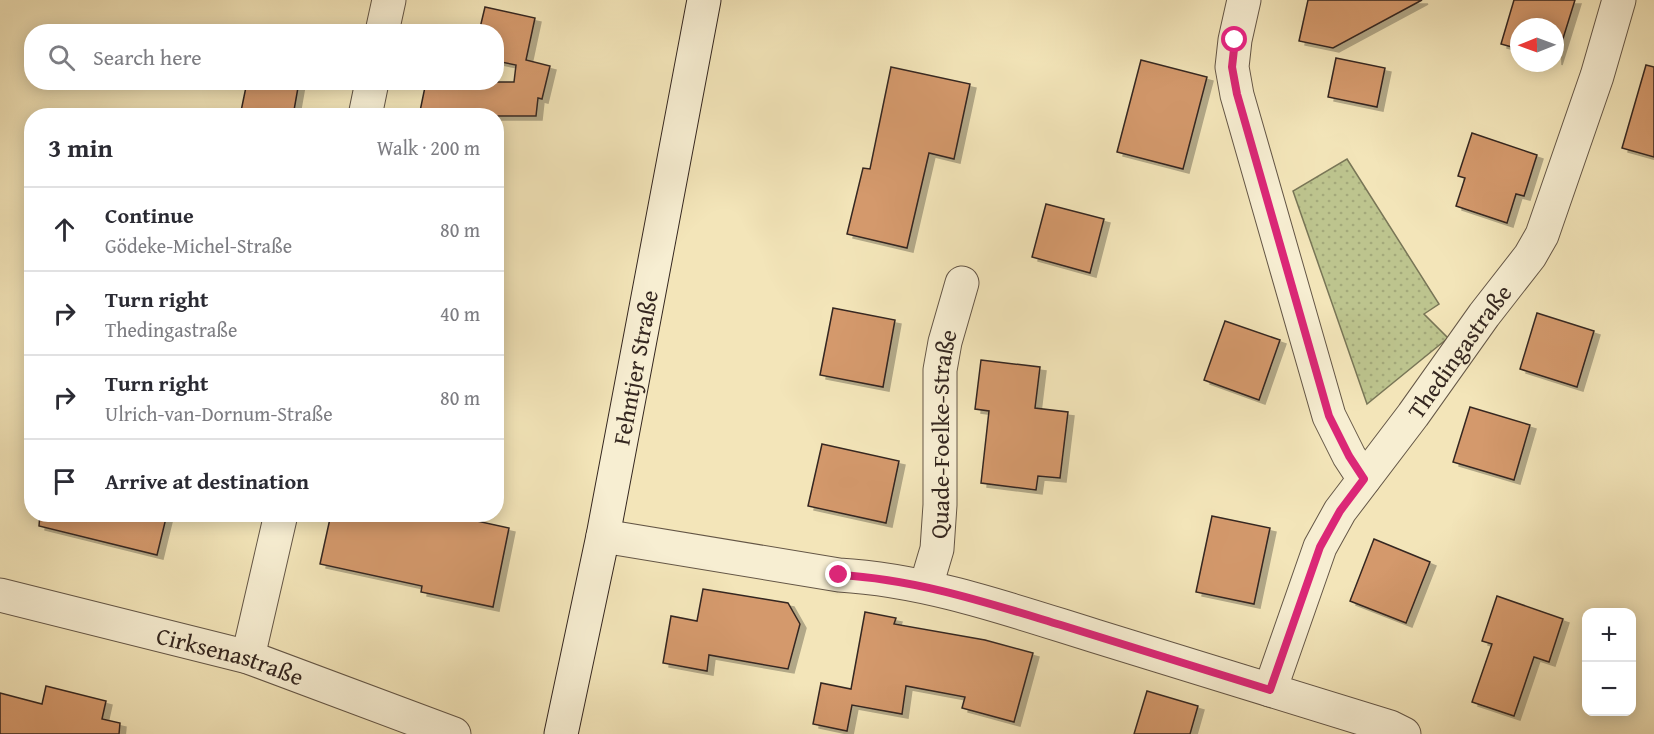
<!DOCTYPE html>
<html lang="en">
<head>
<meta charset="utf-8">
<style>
  :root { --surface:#fff; --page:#f2f2f3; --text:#2b2b33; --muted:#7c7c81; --line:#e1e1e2 }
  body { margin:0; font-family:"Gentium Book Plus",serif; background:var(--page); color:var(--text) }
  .controls { position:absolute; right:18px; bottom:18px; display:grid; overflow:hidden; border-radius:12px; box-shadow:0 3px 15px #0003 }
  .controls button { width:54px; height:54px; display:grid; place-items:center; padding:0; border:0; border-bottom:2px solid var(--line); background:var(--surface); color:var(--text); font:30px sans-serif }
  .compass { position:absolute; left:1510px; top:18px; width:54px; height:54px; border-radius:50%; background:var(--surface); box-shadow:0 3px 15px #0003; rotate:269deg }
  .stop { position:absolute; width:18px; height:18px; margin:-14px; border:4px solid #db2777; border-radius:50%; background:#fff }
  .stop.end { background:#db2777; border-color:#fff; box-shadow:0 2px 6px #0008 }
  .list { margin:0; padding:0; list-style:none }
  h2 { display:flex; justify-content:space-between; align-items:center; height:78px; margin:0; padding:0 24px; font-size:26px }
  h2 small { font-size:20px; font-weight:400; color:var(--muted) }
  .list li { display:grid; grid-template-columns:39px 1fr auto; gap:18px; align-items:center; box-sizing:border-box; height:84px; padding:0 24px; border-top:2px solid var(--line) }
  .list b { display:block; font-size:22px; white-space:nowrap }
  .list p { margin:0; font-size:20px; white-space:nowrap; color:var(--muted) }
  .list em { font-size:20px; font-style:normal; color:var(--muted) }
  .icon { flex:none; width:33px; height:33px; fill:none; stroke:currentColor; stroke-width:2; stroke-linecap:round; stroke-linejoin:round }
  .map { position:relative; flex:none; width:1654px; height:734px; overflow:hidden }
  .search { position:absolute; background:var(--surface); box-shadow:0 3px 15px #0003; left:24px; top:24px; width:480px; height:66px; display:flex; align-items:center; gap:15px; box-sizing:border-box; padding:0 21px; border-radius:24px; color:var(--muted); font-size:22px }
  .panel { position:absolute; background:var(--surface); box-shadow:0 3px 15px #0003; left:24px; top:108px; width:480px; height:414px; border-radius:24px }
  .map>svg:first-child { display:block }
</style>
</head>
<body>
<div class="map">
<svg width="1654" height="734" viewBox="0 0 1654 734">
  <defs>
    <pattern id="green-dots" width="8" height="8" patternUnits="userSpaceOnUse" patternTransform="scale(1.5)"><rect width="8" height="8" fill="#bdc48e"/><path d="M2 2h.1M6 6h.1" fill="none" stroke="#a3a87a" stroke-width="1.8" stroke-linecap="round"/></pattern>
    <filter id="shadow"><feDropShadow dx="6" dy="4" stdDeviation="0" flood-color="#0004"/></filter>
  </defs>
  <rect width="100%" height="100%" fill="#f3e5b9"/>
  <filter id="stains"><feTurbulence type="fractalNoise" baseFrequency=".00333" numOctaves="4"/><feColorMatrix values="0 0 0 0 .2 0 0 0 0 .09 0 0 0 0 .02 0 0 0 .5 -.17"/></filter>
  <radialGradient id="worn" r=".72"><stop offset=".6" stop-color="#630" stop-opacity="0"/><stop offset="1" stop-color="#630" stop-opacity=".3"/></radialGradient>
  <path fill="url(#green-dots)" stroke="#797657" stroke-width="1.5" d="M 1347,159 L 1439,304 L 1424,314 L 1448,338 L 1367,404 L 1293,191 Z"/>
  <g fill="#d4996c" stroke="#352720" stroke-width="1.5" filter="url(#shadow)">
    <path d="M 1308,0 L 1422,0 L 1333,48 L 1299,41 Z"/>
    <path d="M 1514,0 L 1575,0 L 1556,61 L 1555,27 L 1519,27 L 1519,49 L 1501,44 Z"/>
    <path d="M 485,7 L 535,18 L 526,60 L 550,66 L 542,99 L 538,98 L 536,116 L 419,116 L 426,82 L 514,82 L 516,65 L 496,61 L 496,32 L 479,32 Z"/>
    <path d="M 1336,58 L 1385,68 L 1377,107 L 1328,97 Z"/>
    <path d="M 1141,60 L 1207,77 L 1183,169 L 1117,152 Z"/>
    <path d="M 1646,65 L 1654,67 L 1654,157 L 1622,148 Z"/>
    <path d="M 891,67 L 970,84 L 954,159 L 929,153 L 907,248 L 847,234 L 863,168 L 870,169 Z"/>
    <path d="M 247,82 L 299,82 L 293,116 L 240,116 Z"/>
    <path d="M 1472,133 L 1537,155 L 1524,196 L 1516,194 L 1507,223 L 1456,206 L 1465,178 L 1458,176 Z"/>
    <path d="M 1046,204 L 1104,219 L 1090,273 L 1032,257 Z"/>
    <path d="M 833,308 L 895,320 L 883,387 L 820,375 Z"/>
    <path d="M 1537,313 L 1594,331 L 1577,387 L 1520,369 Z"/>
    <path d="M 1225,321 L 1280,340 L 1259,400 L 1204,380 Z"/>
    <path d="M 981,360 L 1040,367 L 1035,408 L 1068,412 L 1060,478 L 1038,476 L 1036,490 L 981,483 L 989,411 L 975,409 Z"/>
    <path d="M 1470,407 L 1530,425 L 1514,480 L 1453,462 Z"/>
    <path d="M 822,444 L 899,461 L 886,523 L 808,506 Z"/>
    <path d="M 40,514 L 167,514 L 157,555 L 39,526 Z"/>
    <path d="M 331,514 L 445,514 L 509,528 L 493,607 L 421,592 L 422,586 L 320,564 Z"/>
    <path d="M 1212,516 L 1270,528 L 1254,604 L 1196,592 Z"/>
    <path d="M 1374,539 L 1430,562 L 1406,623 L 1350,601 Z"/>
    <path d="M 703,589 L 788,603 L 800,624 L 788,669 L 709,655 L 707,671 L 663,663 L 671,616 L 697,621 Z"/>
    <path d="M 1497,596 L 1563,619 L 1549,662 L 1534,657 L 1514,716 L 1472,702 L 1492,644 L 1482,641 Z"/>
    <path d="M 865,612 L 896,618 L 894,624 L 985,640 L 1033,653 L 1014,722 L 962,708 L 965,697 L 906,686 L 902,714 L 852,705 L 847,731 L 813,724 L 821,683 L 851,689 Z"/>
    <path d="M 46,686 L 106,701 L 102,719 L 120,723 L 119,734 L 0,734 L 0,693 L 42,704 Z"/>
    <path d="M 1147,691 L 1198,706 L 1190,734 L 1134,734 Z"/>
  </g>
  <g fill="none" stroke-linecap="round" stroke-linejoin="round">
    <defs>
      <g id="street">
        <path d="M 1244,0 L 1235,40 L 1232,67 L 1237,95 L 1329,416 L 1349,456 L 1364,479"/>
        <path d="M 382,32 L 389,0"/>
        <path d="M 365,116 L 372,82"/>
        <path d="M 603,536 L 839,575 C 927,580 1011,610 1095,636 C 1193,666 1292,697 1390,727 L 1404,734"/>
        <path id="s1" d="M 926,586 L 937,549 L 940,505 L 940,370 L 945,342 L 962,283"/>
        <path id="s2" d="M 0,595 L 248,657 L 454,734"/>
        <path d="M 248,657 L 281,514"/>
        <path id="s3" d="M 1270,690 L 1320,547 L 1340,511 L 1413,415 L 1484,315 L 1530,256 L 1542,235 L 1597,76 L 1619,0"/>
      </g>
      <g id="secondary">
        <path id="s4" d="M 561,734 L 603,536 L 704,0"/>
      </g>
    </defs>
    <use href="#street" stroke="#645646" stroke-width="35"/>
    <use href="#secondary" stroke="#352720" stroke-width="35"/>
    <use href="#street" stroke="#f7eed2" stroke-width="33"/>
    <use href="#secondary" stroke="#f7eed2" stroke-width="33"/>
  </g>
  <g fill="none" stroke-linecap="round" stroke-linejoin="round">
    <path stroke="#db2777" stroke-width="8" d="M 839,575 C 915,579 988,603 1061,625 C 1131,647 1200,668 1270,690 L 1320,547 L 1340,511 L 1364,479 L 1349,456 L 1329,416 L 1237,94 L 1232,67 L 1235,40"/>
  </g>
  <g text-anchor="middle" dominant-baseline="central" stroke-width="4.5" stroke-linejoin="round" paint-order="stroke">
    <g font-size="24" fill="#352720" stroke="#f7eed2">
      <text stroke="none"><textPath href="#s3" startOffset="392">Thedingastraße</textPath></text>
      <text stroke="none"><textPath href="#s4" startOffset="374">Fehntjer Straße</textPath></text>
      <text stroke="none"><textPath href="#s1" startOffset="154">Quade-Foelke-Straße</textPath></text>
      <text stroke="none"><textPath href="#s2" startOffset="238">Cirksenastraße</textPath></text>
    </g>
  </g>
  <rect width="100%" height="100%" filter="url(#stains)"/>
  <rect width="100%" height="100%" fill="url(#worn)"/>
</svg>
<div class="controls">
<button>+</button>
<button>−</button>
</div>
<svg class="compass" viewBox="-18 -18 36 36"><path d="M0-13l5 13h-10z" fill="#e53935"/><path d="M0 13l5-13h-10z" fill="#7c7c81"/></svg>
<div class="stop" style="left:1235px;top:40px"></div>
<div class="stop end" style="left:839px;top:575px"></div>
<div class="search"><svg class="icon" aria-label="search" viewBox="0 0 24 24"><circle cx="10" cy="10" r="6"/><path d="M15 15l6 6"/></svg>Search here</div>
<section class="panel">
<h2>3 min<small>Walk · 200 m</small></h2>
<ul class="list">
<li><svg class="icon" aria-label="ahead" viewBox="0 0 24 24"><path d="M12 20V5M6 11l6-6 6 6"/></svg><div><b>Continue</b><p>Gödeke-Michel-Straße</p></div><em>80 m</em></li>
<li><svg class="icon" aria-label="right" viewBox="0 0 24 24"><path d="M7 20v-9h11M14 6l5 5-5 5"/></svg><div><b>Turn right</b><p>Thedingastraße</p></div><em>40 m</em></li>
<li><svg class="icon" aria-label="right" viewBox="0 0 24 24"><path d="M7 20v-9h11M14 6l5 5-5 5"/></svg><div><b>Turn right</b><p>Ulrich-van-Dornum-Straße</p></div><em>80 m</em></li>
<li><svg class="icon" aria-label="arrive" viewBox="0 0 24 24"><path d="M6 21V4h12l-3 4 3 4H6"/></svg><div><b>Arrive at destination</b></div></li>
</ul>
</section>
</div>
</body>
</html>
